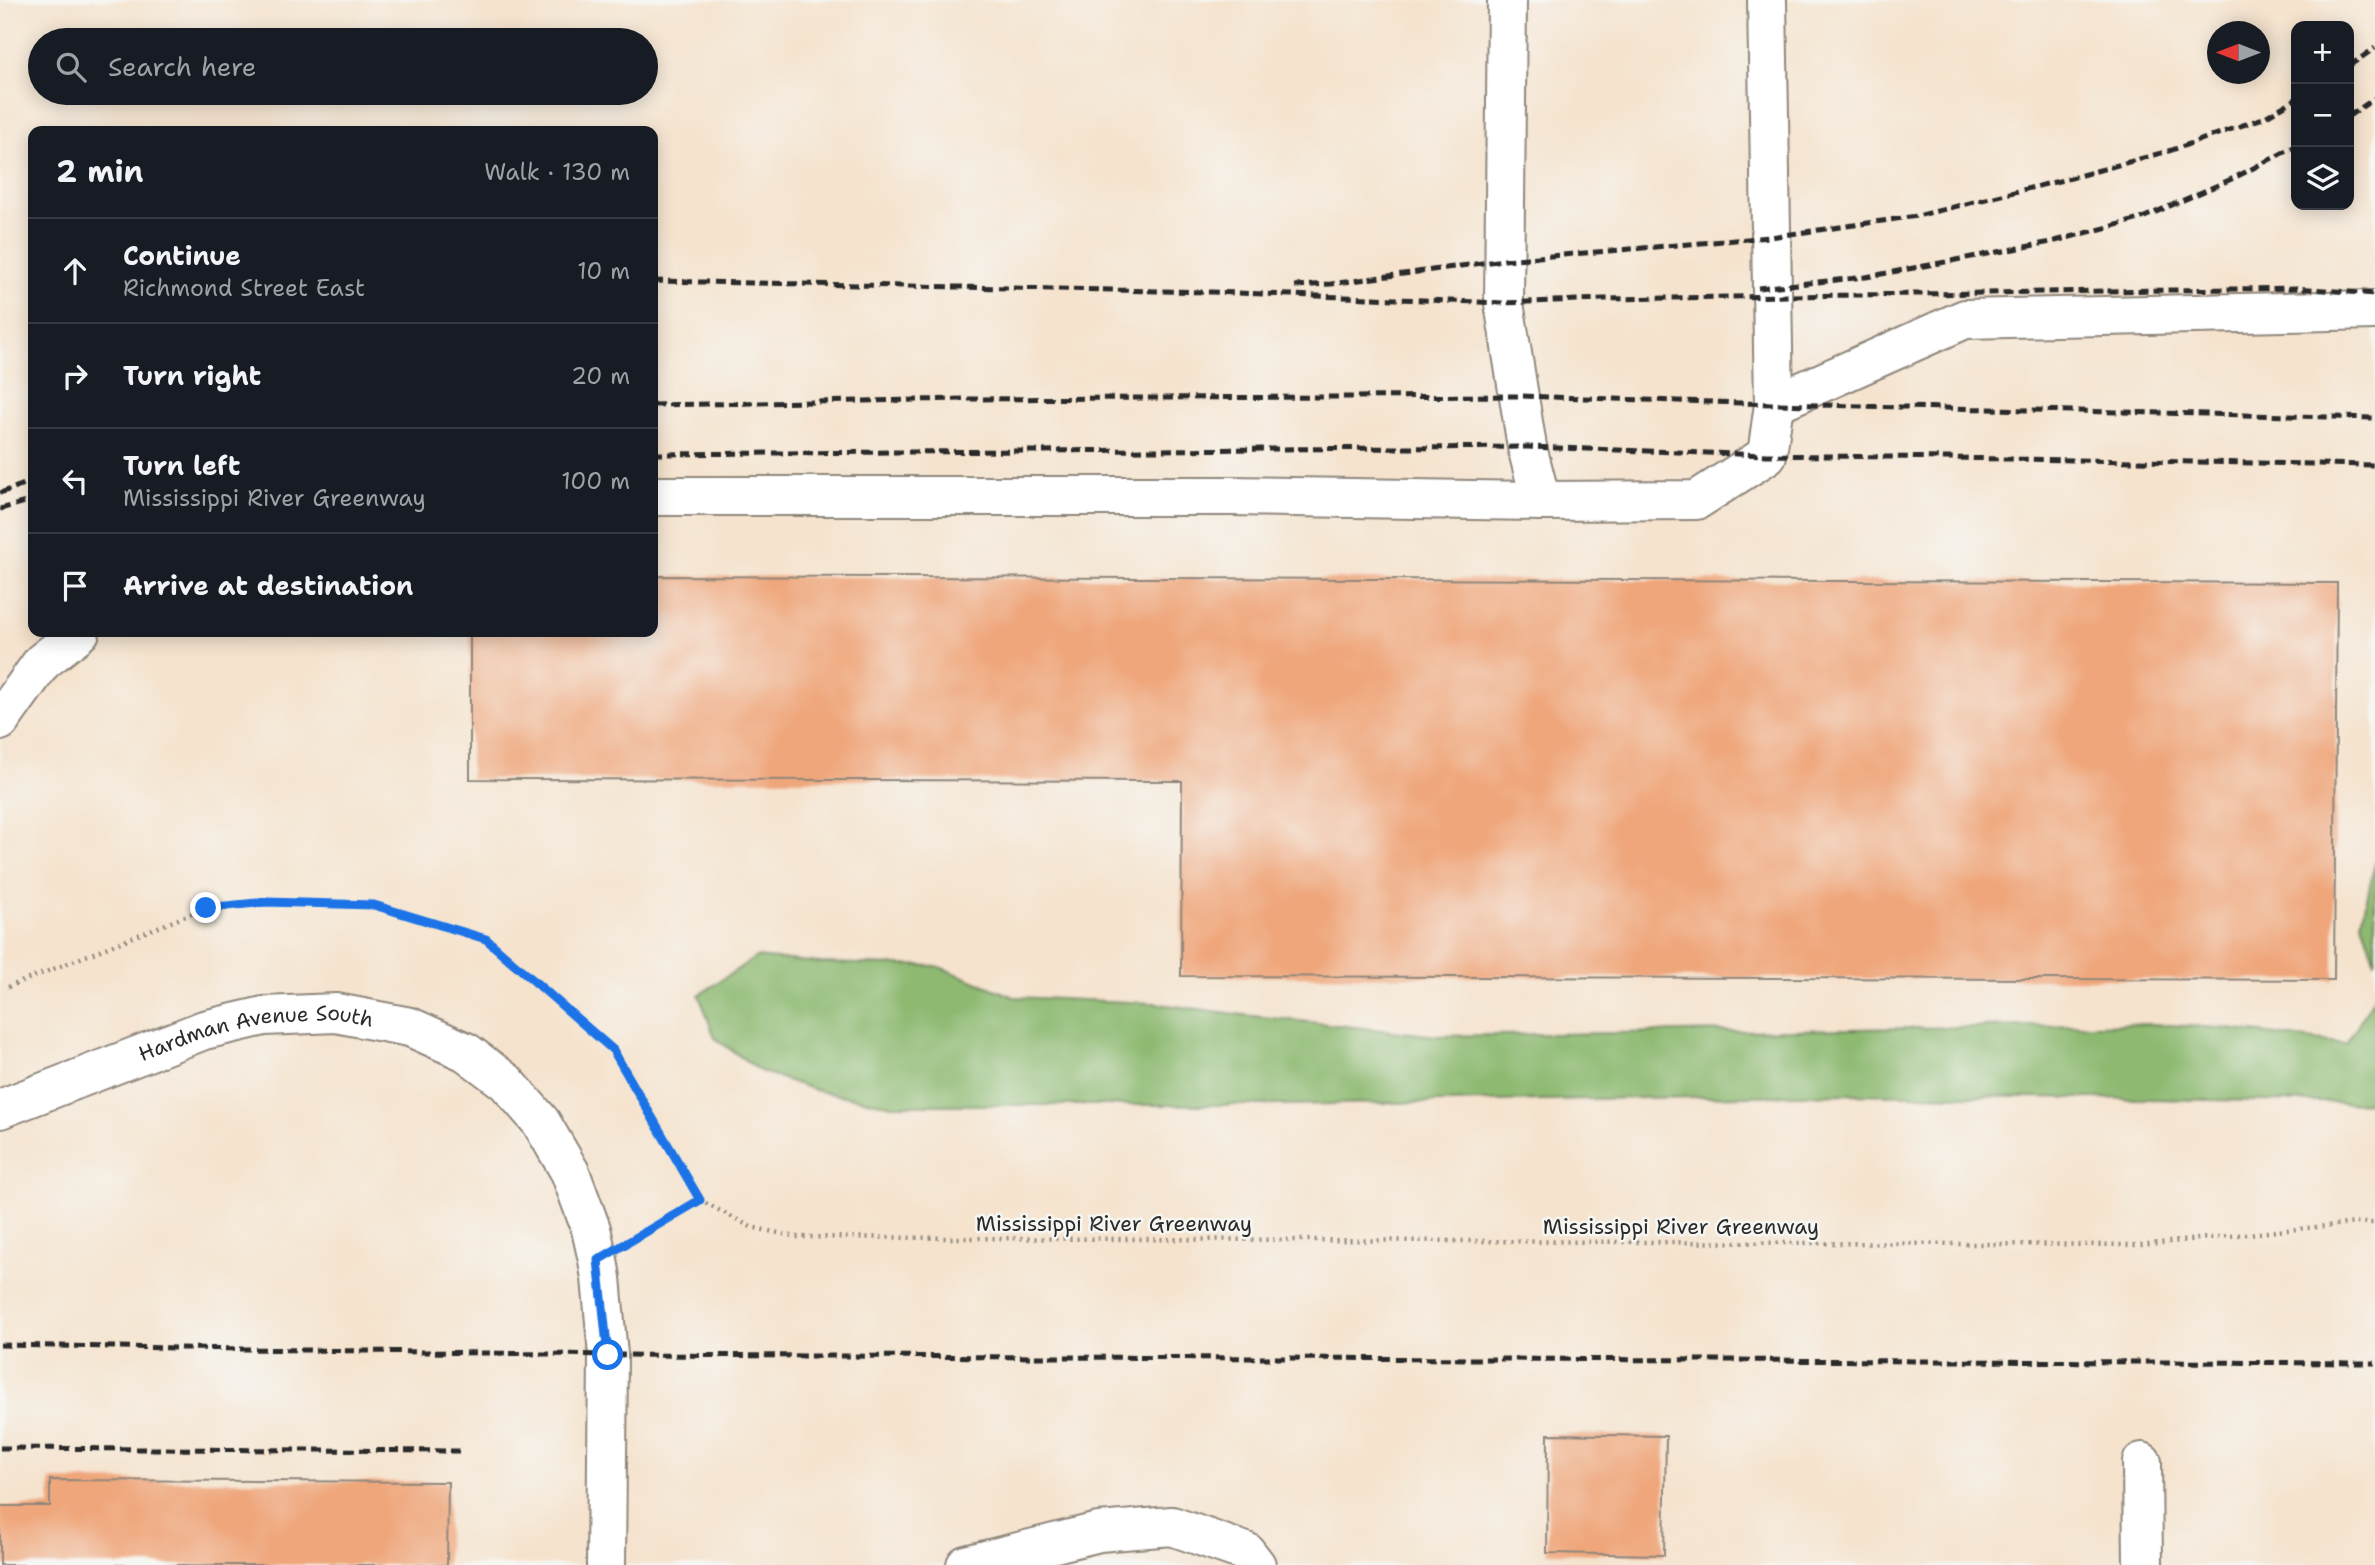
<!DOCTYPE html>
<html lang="en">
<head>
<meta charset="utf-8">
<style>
  :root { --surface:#171b24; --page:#242831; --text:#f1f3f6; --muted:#9ea1a6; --line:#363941 }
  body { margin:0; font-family:"Shantell Sans",sans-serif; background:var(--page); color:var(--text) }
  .controls { position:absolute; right:21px; top:21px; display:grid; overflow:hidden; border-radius:14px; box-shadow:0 4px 18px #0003 }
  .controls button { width:63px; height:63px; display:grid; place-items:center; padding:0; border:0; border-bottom:2px solid var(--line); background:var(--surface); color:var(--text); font:35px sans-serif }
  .compass { position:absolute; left:2207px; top:21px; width:63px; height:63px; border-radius:50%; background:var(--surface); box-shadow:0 4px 18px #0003; rotate:270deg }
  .stop { position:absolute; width:21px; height:21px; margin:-16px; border:5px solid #1a73e8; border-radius:50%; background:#fff }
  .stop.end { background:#1a73e8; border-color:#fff; box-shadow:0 2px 7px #0008 }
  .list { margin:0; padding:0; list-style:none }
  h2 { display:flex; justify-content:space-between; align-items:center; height:91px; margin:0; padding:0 28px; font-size:30px }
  h2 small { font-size:23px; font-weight:400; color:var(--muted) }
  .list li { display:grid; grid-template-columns:46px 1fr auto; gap:21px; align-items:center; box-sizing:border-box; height:105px; padding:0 28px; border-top:2px solid var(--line) }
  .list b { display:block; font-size:26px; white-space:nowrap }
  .list p { margin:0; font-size:23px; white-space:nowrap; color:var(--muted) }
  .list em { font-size:23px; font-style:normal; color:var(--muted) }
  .icon { flex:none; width:38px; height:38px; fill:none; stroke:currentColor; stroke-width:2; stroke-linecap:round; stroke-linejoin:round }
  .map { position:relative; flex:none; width:2375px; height:1565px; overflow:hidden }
  .search { position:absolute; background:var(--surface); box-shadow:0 4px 18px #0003; left:28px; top:28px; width:630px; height:77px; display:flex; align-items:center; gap:18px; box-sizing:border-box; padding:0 24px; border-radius:38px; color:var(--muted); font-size:26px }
  .panel { position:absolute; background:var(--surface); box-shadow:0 4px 18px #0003; left:28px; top:126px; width:630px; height:511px; border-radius:14px }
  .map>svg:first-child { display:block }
</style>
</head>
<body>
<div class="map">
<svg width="2375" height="1565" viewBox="0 0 2375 1565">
  <rect width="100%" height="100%" fill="#f6f6f2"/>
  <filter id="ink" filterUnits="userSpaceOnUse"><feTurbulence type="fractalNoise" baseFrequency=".0143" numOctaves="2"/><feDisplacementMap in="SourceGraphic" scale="14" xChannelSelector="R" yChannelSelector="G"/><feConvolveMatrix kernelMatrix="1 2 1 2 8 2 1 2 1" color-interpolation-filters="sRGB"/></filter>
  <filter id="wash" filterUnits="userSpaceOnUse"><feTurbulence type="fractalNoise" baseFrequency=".00686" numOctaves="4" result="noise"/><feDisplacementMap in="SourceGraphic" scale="28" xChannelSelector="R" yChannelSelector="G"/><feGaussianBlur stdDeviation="1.57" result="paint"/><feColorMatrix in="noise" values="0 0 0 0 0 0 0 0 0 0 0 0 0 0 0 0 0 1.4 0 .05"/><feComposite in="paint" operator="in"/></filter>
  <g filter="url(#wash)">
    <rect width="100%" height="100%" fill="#f5e3ce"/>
    <g fill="#8db971" stroke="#5c724e" stroke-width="2">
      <path d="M 2375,861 L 2375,962 L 2362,922 Z"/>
      <path d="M 756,957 L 820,963 L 937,966 L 1014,997 L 1152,1003 L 1244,1015 L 1438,1036 L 2151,1024 L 2221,1028 L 2346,1044 L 2375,996 L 2375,1103 L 1849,1094 L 1284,1105 L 891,1105 L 818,1091 L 760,1071 L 715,1038 L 699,995 Z"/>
    </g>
    <g id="blocks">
      <g fill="#efa67a">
        <path d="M 653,576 L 2337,583 L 2334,980 L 1181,976 L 1182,781 L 470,779 L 470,632 L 653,632 Z"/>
        <path d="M 1548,1434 L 1666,1436 L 1664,1555 L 1547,1553 Z"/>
        <path d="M 50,1480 L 448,1482 L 447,1565 L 0,1565 L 0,1506 L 50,1506 Z"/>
      </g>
    </g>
  </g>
  <g filter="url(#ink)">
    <use href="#blocks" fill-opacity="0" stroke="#90877c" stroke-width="2"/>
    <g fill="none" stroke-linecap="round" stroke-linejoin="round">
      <defs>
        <g id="minor">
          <path d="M 1507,0 L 1504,303 L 1527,447 L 1541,501"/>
          <path d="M 1774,404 L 1965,319 L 2375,310"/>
          <path d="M 653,496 L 1230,496 L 1541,501 L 1697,500 L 1767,455 L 1774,404 L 1767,0"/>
          <path d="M 0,721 L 42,662 L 80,632"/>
          <path id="s1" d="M 0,1109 L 204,1030 L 264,1016 L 336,1013 L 410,1027 L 466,1052 L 506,1082 L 541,1122 L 570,1172 L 591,1229 L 598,1260 L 601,1278 L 608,1355 L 606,1565"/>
          <path d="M 2142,1462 L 2143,1565"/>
          <path d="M 966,1565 L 1099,1532 L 1172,1526 L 1246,1552 L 1256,1565"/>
        </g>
      </defs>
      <use href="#minor" stroke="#90877c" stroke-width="42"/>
      <g stroke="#90877c" stroke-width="4.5" stroke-dasharray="2 5" stroke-linecap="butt">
        <path d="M 8,987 L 206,908 L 266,902 L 374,905 L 486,939 L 613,1050 L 700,1200 L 751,1227 L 796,1237 L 2140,1245 L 2356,1223 L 2375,1223"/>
        <path d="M 635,1238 L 700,1200"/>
      </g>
      <use href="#minor" stroke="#fff" stroke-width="38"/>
      <g stroke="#2b2b2b" stroke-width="5" stroke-dasharray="10 5" stroke-linecap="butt">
        <path d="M 2349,66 L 2375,48"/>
        <path d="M 2349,116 L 2375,98"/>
        <path d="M 653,281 L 1211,292 L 1504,303 L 1604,299 L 2297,288 L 2375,294"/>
        <path d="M 1295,286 L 1331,284 L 1504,260 L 1770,237 L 1917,216 L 2071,178 L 2172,150 L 2263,118 L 2296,99"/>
        <path d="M 1758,288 L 1866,277 L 2051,242 L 2140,219 L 2234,178 L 2296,146"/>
        <path d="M 653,405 L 967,399 L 1519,396 L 1774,404 L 2375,418"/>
        <path d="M 653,454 L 1527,447 L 1767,455 L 2375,465"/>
        <path d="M 0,493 L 33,481"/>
        <path d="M 0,509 L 33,500"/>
        <path d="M 0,1345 L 608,1355 L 2375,1363"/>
        <path d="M 0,1448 L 459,1451"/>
      </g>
    </g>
  </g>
  <g fill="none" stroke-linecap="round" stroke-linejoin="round" filter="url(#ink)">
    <path stroke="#1a73e8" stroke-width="9" d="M 206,908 L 266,902 L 374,905 L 486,939 L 613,1050 L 700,1200 L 598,1260 L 608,1355"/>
  </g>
  <g text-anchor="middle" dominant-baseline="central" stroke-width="5" stroke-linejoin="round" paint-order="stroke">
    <g font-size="21" fill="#2b2b2b" stroke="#f6f6f2">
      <text stroke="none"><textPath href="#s1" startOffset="270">Hardman Avenue South</textPath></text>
      <text x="1114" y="1224">Mississippi River Greenway</text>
      <text x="1681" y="1227">Mississippi River Greenway</text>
    </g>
  </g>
</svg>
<div class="controls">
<button>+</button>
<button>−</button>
<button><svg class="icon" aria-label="layers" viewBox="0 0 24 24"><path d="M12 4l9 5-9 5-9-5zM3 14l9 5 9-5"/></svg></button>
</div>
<svg class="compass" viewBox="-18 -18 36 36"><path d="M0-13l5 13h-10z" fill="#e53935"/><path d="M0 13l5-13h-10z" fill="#9ea1a6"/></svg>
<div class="stop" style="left:608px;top:1355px"></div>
<div class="stop end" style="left:206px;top:908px"></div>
<div class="search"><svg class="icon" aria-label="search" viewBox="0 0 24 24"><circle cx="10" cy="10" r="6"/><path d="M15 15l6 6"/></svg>Search here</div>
<section class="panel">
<h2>2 min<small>Walk · 130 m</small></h2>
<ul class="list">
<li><svg class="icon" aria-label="ahead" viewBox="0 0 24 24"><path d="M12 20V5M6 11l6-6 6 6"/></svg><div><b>Continue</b><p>Richmond Street East</p></div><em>10 m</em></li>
<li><svg class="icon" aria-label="right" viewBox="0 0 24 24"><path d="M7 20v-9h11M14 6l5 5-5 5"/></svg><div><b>Turn right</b></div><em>20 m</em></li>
<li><svg class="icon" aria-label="left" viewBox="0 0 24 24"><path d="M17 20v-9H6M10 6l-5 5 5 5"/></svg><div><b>Turn left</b><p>Mississippi River Greenway</p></div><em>100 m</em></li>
<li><svg class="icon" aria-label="arrive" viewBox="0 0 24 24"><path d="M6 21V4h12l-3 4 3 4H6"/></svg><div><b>Arrive at destination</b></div></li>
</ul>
</section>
</div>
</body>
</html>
